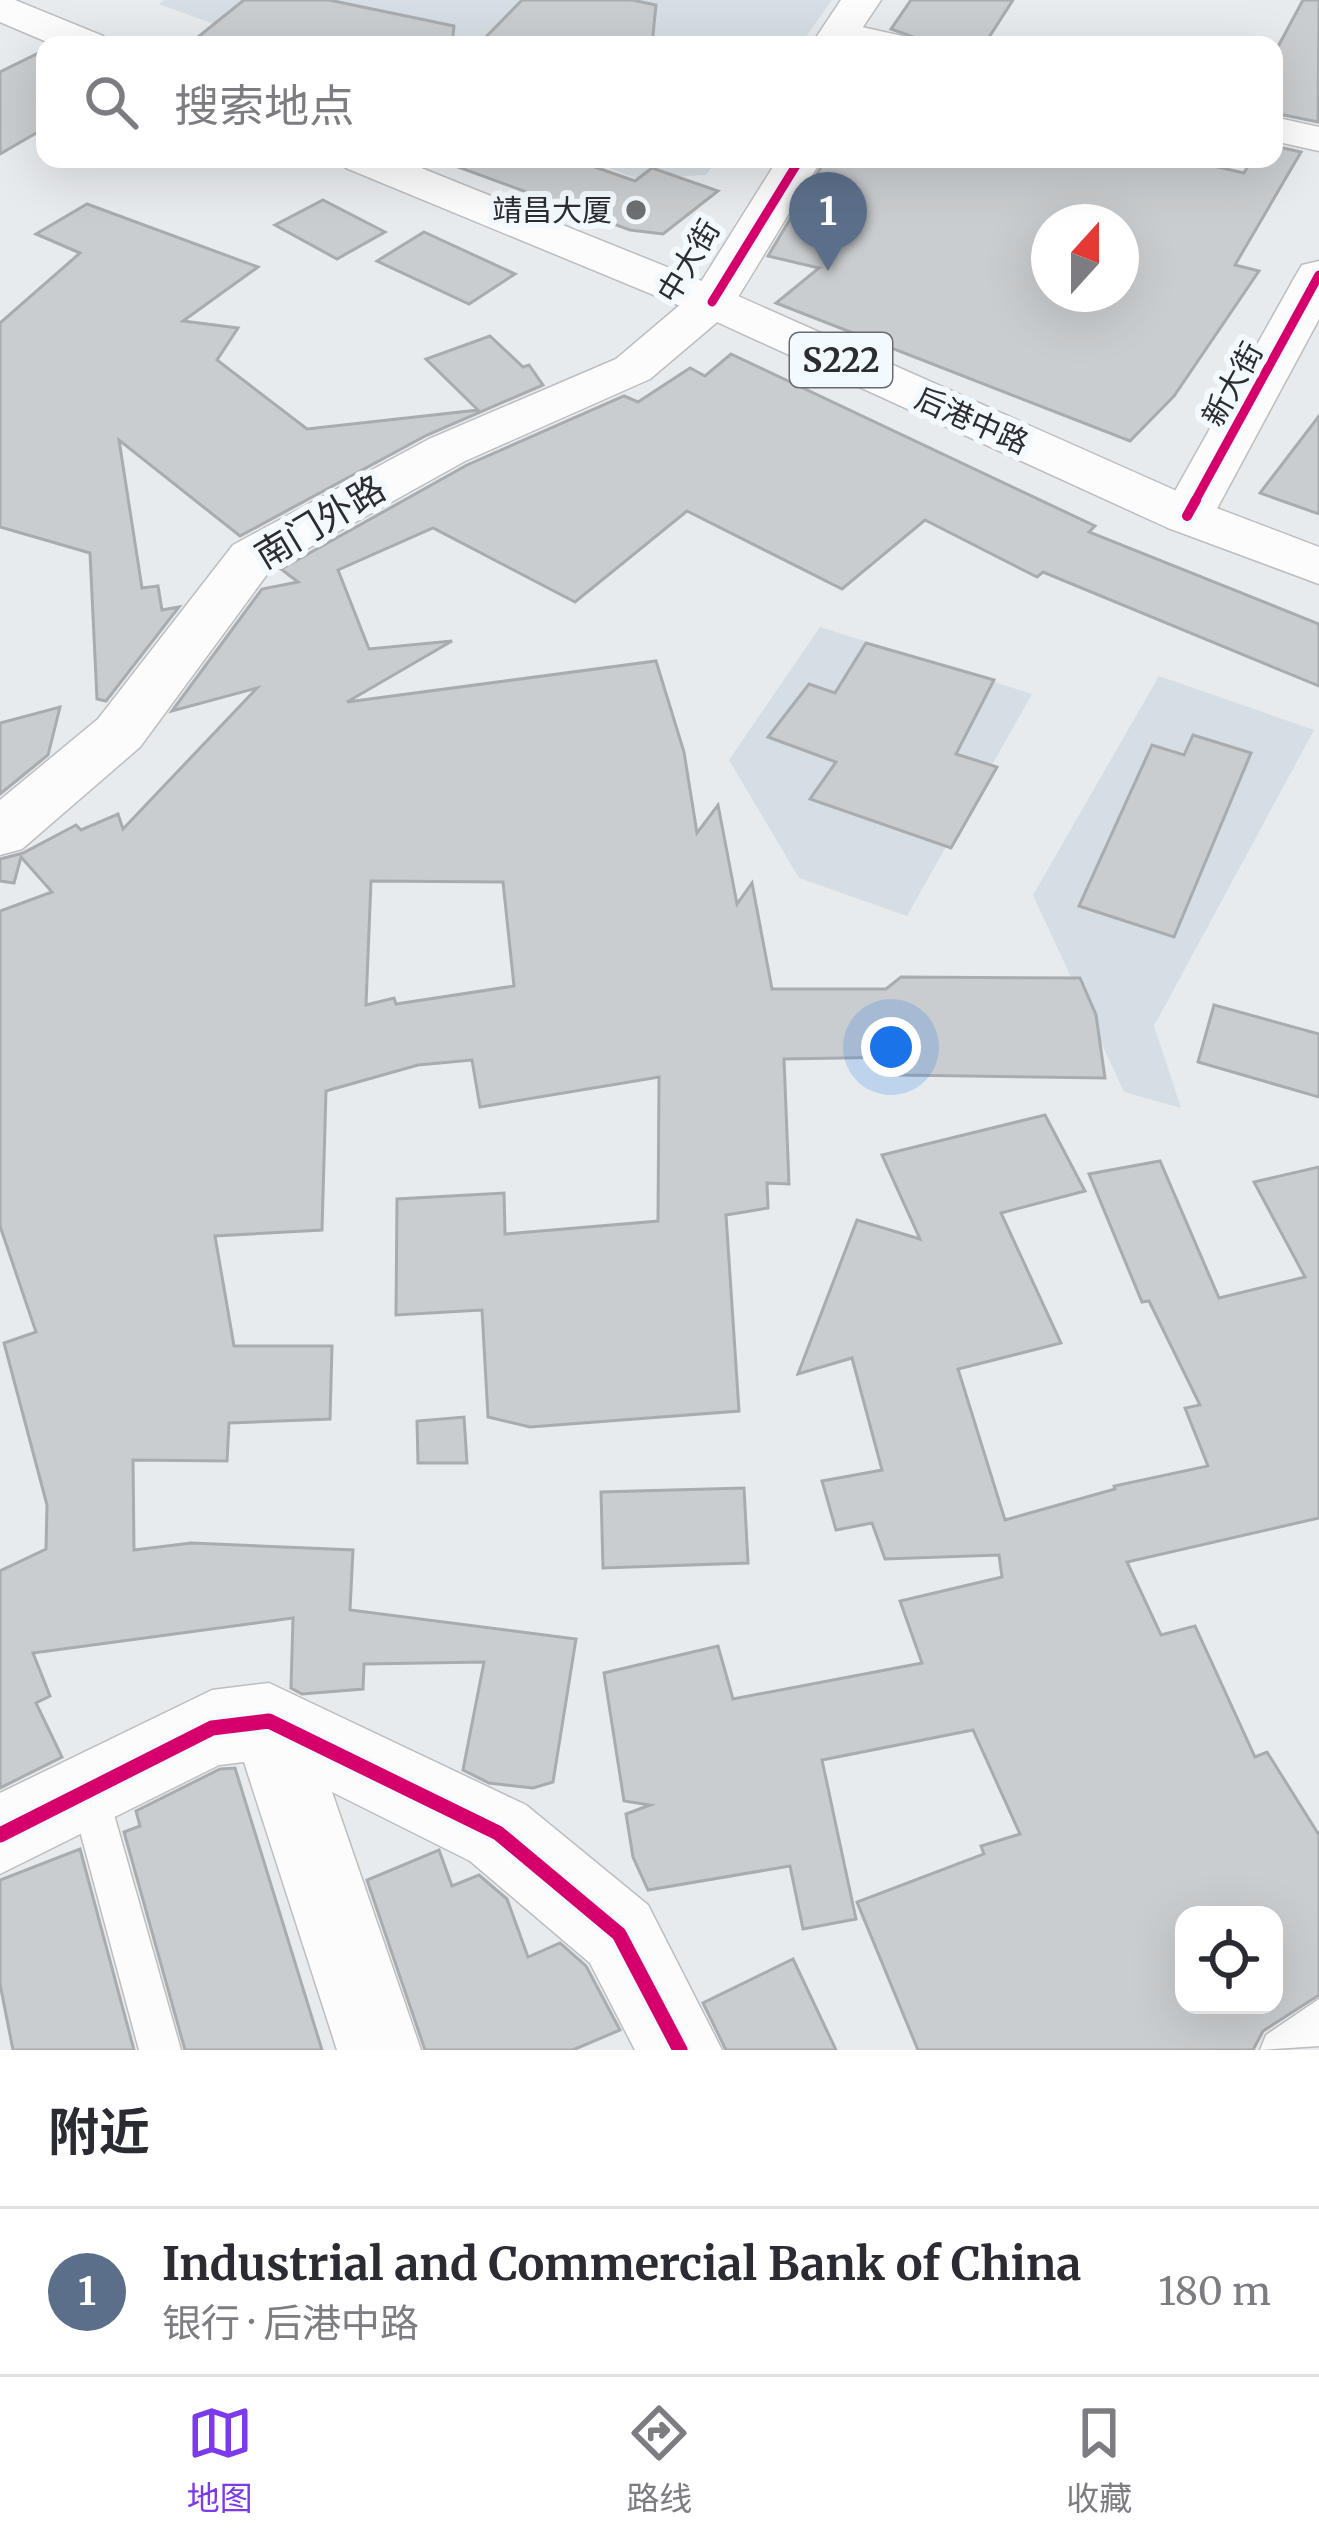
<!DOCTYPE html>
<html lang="zh">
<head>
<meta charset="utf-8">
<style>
  :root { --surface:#fff; --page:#f7f7f7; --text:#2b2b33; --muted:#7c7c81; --line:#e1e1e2; --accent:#7c3aed }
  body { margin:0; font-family:Merriweather,"Noto Sans SC",serif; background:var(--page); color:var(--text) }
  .controls { position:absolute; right:36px; bottom:36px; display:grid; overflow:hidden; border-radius:24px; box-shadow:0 12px 48px #0002 }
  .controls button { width:108px; height:108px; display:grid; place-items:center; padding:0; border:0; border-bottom:3px solid var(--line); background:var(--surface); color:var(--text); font:60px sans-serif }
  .compass { position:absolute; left:1031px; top:204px; width:108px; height:108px; border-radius:50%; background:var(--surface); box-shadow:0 12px 48px #0002; rotate:21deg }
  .you { position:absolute; left:891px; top:1047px; width:42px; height:42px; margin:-30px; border:9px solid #fff; border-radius:50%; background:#1a73e8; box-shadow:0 0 0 18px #1a73e833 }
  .badge { display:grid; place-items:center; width:78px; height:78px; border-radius:50%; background:var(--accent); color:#fff; font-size:39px; font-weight:700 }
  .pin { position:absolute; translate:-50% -99px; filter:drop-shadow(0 3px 6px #0008) }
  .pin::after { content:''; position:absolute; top:63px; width:42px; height:36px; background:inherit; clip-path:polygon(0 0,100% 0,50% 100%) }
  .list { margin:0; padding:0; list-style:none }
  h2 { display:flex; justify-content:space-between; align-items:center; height:156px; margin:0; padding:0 48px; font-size:51px }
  h2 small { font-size:39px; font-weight:400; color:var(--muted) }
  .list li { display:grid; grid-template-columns:78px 1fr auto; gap:36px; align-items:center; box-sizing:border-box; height:168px; padding:0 48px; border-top:3px solid var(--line) }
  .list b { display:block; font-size:45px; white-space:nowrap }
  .list p { margin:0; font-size:39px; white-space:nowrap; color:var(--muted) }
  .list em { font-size:39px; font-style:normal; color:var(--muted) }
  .icon { flex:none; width:66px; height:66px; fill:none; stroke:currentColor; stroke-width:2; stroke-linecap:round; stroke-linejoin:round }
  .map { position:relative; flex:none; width:1319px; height:2050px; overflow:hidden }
  .search { position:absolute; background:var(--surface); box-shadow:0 12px 48px #0002; left:36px; right:36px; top:36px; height:132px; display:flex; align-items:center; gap:30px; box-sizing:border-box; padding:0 42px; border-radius:24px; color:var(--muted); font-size:45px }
  .sheet { height:324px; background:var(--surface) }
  nav { display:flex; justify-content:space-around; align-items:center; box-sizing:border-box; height:168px; border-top:3px solid var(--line); background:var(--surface); font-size:33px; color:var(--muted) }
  nav a { display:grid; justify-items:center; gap:6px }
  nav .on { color:var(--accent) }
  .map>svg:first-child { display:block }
</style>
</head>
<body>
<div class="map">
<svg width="1319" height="2050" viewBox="0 0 1319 2050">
  <rect width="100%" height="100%" fill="#e8ebee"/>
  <g fill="#d5dee4">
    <path d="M 164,0 L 832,0 L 800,45 L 271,45 L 159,4 Z"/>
    <path d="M 584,159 L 718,159 L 706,175 L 638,179 Z"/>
    <path d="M 820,627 L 1032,694 L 907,916 L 799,878 L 729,760 Z"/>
    <path d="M 1159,676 L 1314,730 L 1154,1026 L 1181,1108 L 1124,1092 L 1033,895 Z"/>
  </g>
  <g fill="#cacdcf" stroke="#a9acae" stroke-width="3" fill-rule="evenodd">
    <path d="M 244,0 L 329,0 L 454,26 L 452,45 L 188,45 Z"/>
    <path d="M 522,0 L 632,0 L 656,5 L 652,45 L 478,45 Z"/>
    <path d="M 911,0 L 1013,0 L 984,45 L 935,45 L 891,29 Z"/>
    <path d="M 1303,0 L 1319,0 L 1318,122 L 1274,113 L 1274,54 Z"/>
    <path d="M 45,50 L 45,128 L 0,154 L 0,72 Z"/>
    <path d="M 1274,146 L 1301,152 L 1235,265 L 1259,271 L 1174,396 L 1130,441 L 776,303 L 819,268 L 768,256 L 826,159 L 1183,159 L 1244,173 L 1252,159 L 1274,159 ZM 1049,222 L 1121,222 L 1121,294 L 1049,294 Z"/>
    <path d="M 451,159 L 572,159 L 635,181 L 652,168 L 718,191 L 663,234 L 630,230 L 450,164 Z"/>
    <path d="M 323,200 L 385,232 L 337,259 L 275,225 Z"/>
    <path d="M 87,204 L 258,267 L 183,321 L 238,328 L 217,360 L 307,429 L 478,410 L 426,359 L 490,336 L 523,367 L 529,365 L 543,385 L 427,435 L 240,536 L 119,440 L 142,588 L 158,586 L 162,610 L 179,607 L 106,701 L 97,699 L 90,553 L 0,527 L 0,323 L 80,253 L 36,234 Z"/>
    <path d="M 424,232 L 515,274 L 469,304 L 377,261 Z"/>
    <path d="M 731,354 L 1095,526 L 1089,532 L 1319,624 L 1319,686 L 1043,572 L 1037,577 L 925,520 L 842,589 L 687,511 L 575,602 L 433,528 L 338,570 L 369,649 L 452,641 L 347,702 L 656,661 L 684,752 L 697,833 L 718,805 L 737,904 L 752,883 L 772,989 L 886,989 L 901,977 L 1080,978 L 1096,1015 L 1105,1078 L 900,1075 L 899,1057 L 784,1059 L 789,1184 L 767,1183 L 768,1208 L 726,1215 L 739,1411 L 530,1427 L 488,1417 L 482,1310 L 396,1315 L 397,1199 L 504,1193 L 505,1234 L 658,1221 L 659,1077 L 480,1107 L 472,1060 L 418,1065 L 326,1091 L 322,1230 L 215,1236 L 234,1346 L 332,1346 L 330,1419 L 229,1423 L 227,1461 L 133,1460 L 134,1550 L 191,1543 L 353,1550 L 350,1610 L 576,1639 L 553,1782 L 533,1788 L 489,1783 L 463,1770 L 484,1662 L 364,1664 L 363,1689 L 302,1694 L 291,1688 L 293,1618 L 33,1653 L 50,1696 L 36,1703 L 62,1757 L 0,1788 L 0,1571 L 46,1549 L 47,1505 L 4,1343 L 36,1332 L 0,1226 L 0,911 L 52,892 L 21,857 L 14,883 L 0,881 L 0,859 L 23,853 L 76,825 L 81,830 L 118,814 L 123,829 L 257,688 L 172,711 L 262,589 L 298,582 L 281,569 L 467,465 L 624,396 L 638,402 L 690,368 L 705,376 ZM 371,881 L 503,882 L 514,986 L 396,1004 L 394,998 L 366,1005 Z"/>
    <path d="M 1319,416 L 1319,514 L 1260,493 Z"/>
    <path d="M 866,643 L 994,680 L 956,754 L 997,767 L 951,848 L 810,799 L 836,762 L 768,737 L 809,684 L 835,693 Z"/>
    <path d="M 60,707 L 48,755 L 0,794 L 0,723 Z"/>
    <path d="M 1193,735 L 1251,753 L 1174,937 L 1079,906 L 1152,745 L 1184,755 Z"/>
    <path d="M 1214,1005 L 1319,1034 L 1319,1097 L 1198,1062 Z"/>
    <path d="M 1045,1115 L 1085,1191 L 1001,1213 L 1061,1343 L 958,1369 L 1005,1520 L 1115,1489 L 1114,1486 L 1208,1466 L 1185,1408 L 1200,1405 L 1149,1301 L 1142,1302 L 1089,1174 L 1160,1161 L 1219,1298 L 1305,1277 L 1254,1182 L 1319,1167 L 1319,1518 L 1127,1562 L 1161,1635 L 1195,1626 L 1255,1757 L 1267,1752 L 1319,1835 L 1319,1995 L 1263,2031 L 1253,2050 L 918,2050 L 857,1902 L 984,1854 L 981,1846 L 1020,1834 L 973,1730 L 822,1760 L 856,1919 L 803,1929 L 790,1866 L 648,1890 L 633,1857 L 626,1814 L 650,1805 L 624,1801 L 604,1673 L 718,1646 L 733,1699 L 922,1663 L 900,1601 L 1002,1577 L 999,1555 L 885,1559 L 872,1523 L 836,1530 L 822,1481 L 882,1470 L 852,1358 L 798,1374 L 857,1220 L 920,1239 L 882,1155 ZM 1184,1915 L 1274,1915 L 1275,2005 L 1184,2005 Z"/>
    <path d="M 464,1417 L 467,1463 L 418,1463 L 417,1421 Z"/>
    <path d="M 744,1488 L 748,1563 L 603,1568 L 601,1492 Z"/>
    <path d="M 235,1768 L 322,2050 L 185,2050 L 124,1832 L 140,1826 L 136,1811 L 220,1769 Z"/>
    <path d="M 80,1849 L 134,2050 L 13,2050 L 0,1984 L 0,1880 Z"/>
    <path d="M 439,1850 L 452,1886 L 479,1875 L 507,1899 L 528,1957 L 560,1943 L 586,1966 L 620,2030 L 573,2050 L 425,2050 L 367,1880 Z"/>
    <path d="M 793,1959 L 836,2050 L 726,2050 L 703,2003 Z"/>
  </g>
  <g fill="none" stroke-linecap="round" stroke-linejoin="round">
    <defs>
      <g id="lane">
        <path d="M 88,1771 L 102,1776 L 107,1790 L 181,2050 L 139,2050 L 69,1790 L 74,1776 Z"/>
        <path d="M 1319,1999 L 1319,2046 L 1260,2050 L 1266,2035 Z"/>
      </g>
      <g id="street">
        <path d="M 839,22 L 907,37 L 913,45 L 826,41 L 821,33 L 826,25 Z"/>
        <path d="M 1274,117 L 1319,127 L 1319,151 L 1274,141 Z"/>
        <path d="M 269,1683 L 526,1805 L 648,1905 L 722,2050 L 635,2050 L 590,1963 L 470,1861 L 332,1792 L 421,2050 L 337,2050 L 244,1762 L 219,1765 L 0,1874 L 0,1793 L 212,1690 Z"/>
      </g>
      <g id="secondary">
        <path d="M 841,0 L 881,0 L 851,45 L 811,45 Z"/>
        <path d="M 778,159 L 822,159 L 729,312 L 650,379 L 465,461 L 271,569 L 140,747 L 22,849 L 0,855 L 0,800 L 98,719 L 233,545 L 429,439 L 616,359 L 694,293 Z"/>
        <path d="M 1319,261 L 1319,319 L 1213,516 L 1206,528 L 1187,532 L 1168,528 L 1161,516 L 1296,275 L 1302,265 Z"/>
      </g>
      <g id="primary">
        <path d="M 0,0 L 15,0 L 103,36 L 109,45 L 54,45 L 0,22 Z"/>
        <path d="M 339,159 L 399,159 L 729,292 L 1206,504 L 1319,547 L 1319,584 L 1168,528 L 695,312 L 346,168 Z"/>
      </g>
    </defs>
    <use href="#lane" stroke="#bcbec1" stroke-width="3"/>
    <use href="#street" stroke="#bcbec1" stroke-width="3"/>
    <use href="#secondary" stroke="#bcbec1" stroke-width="3"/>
    <use href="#primary" stroke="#bcbec1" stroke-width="3"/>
    <use href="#lane" fill="#fcfcfc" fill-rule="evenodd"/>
    <use href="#street" fill="#fcfcfc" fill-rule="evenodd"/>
    <use href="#secondary" fill="#fcfcfc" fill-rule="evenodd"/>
    <use href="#primary" fill="#fcfcfc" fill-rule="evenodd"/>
    <defs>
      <g id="cycleway-far2">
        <path d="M 712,302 L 800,159"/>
        <path d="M 1194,503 L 1319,275"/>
      </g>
      <path id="cycleway-far1" d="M 1187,516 L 1196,500"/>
      <path id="cycleway" d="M 0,1835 L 212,1728 L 269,1721 L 498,1833 L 619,1934 L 680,2050"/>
    </defs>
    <use href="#cycleway-far2" stroke="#f2f9ff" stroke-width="14"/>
    <use href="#cycleway-far1" stroke="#f2f9ff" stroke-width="18"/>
    <use href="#cycleway" stroke="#f2f9ff" stroke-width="22"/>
    <use href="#cycleway-far2" stroke="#d6006c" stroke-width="9"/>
    <use href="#cycleway-far1" stroke="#d6006c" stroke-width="10"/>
    <use href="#cycleway" stroke="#d6006c" stroke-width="15"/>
  </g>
  <circle fill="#6d7072" stroke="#f2f9ff" stroke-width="4.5" cx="636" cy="210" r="12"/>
  <g text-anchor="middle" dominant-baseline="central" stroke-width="12" stroke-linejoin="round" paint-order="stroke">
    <g font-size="30" fill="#2b2d30" stroke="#f2f9ff" text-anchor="end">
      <text x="612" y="210">靖昌大厦</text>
    </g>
    <g font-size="30" fill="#2b2d30" stroke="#f2f9ff">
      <text transform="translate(688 261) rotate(-59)">中大街</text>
      <text transform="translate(1232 384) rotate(-61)">新大街</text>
      <text transform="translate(972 420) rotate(24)">后港中路</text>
    </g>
    <rect fill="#f2f9ff" stroke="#676a6e" stroke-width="3" x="790" y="333" width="102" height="54" rx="9"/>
    <g font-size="33" font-weight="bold" fill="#2b2d30">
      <text x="841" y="360">S222</text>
    </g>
    <g font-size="36" fill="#2b2d30" stroke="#f2f9ff">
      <text transform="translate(320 522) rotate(-31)">南门外路</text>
    </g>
  </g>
</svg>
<div class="controls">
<button><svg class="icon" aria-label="locate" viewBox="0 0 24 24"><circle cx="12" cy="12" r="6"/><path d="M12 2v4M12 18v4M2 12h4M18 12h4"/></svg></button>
</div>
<svg class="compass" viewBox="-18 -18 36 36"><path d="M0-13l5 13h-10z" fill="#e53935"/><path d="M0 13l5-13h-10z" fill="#7c7c81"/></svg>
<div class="you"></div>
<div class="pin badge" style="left:828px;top:271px;background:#5c6f8a">1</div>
<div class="search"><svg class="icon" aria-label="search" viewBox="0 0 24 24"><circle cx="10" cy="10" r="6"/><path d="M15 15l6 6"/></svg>搜索地点</div>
</div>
<section class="sheet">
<h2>附近<small></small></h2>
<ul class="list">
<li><span class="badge" style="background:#5c6f8a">1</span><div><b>Industrial and Commercial Bank of China</b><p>银行 · 后港中路</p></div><em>180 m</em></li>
</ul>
</section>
<nav>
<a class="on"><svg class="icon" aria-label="map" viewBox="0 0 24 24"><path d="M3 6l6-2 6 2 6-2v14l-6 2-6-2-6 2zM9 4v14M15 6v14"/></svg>地图</a>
<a><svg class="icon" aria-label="directions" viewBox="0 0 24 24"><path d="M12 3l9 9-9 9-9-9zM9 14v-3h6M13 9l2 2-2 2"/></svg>路线</a>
<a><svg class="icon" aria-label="saved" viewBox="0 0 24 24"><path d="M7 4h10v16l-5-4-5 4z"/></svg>收藏</a>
</nav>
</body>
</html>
